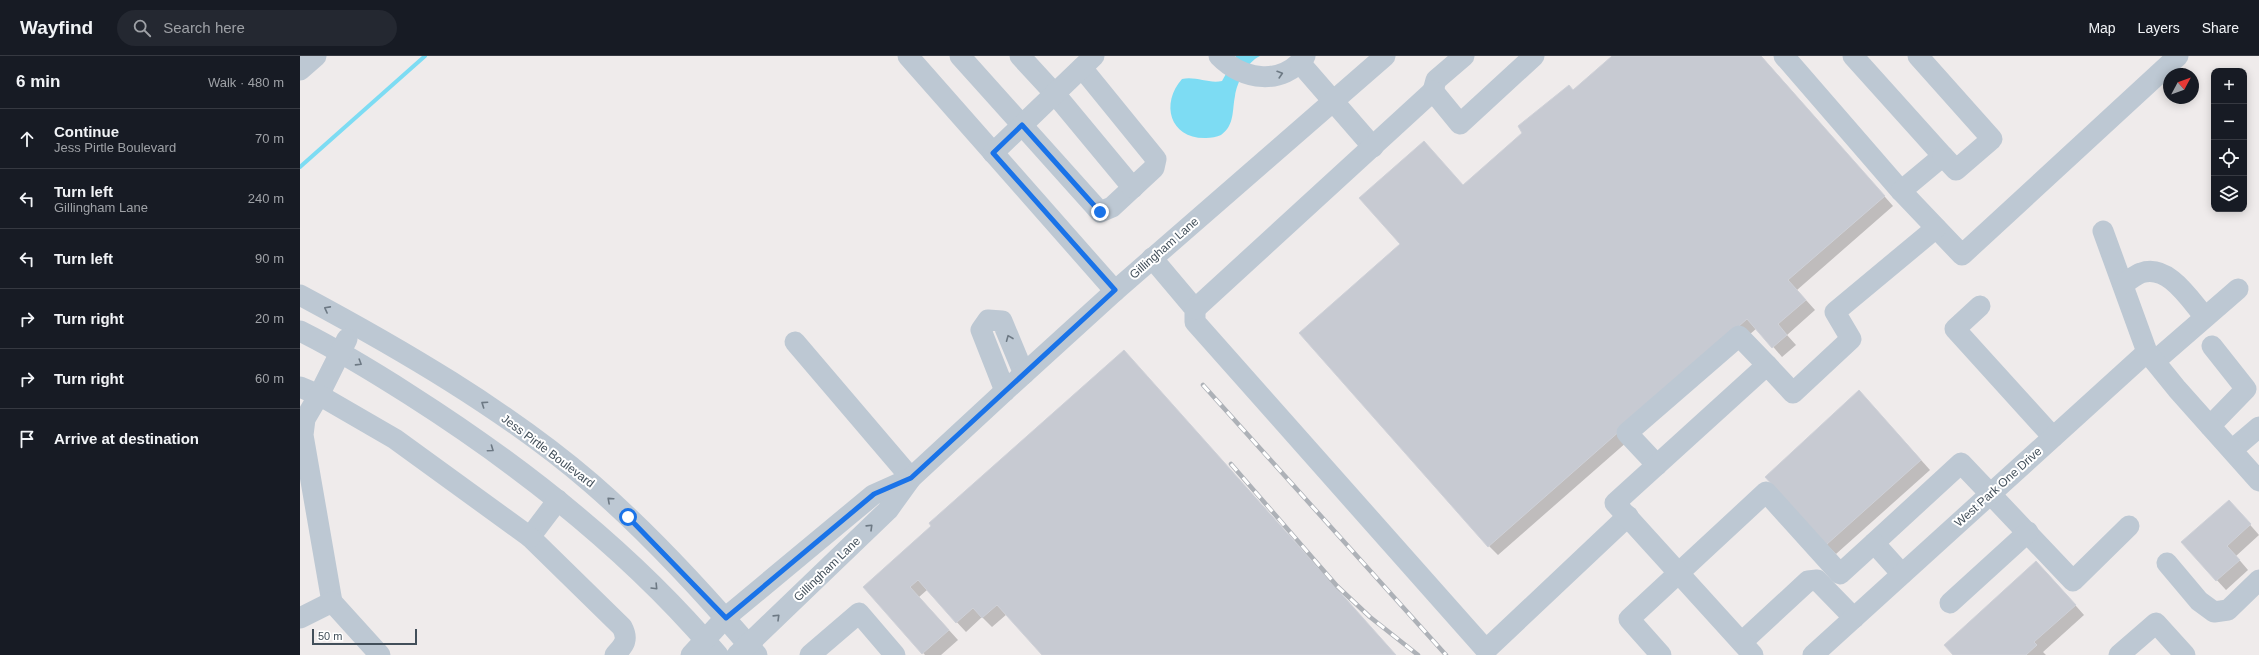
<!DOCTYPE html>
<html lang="en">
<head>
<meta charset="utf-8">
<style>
  :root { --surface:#171b24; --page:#242831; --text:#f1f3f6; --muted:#9ea1a6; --line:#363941 }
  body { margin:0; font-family:Arial,sans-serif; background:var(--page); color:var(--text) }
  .controls { position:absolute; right:12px; top:12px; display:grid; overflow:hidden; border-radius:8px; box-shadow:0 2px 10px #0003 }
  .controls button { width:36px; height:36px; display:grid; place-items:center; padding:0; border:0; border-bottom:1px solid var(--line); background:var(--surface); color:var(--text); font:20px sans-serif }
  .compass { position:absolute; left:1863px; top:12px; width:36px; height:36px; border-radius:50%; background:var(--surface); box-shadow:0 2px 10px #0003; rotate:49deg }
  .scale { position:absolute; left:12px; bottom:10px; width:105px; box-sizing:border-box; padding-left:4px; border:2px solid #424f5a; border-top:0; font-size:11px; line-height:14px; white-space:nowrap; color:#424f5a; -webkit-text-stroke:3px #fff; paint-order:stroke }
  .stop { position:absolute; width:12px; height:12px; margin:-9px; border:3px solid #1a73e8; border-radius:50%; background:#fff }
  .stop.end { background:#1a73e8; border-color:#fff; box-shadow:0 1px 4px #0008 }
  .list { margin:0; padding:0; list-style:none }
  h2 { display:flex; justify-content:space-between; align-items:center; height:52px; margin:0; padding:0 16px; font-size:17px }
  h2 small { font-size:13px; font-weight:400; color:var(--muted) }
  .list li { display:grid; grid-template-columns:26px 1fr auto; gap:12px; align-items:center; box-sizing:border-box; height:60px; padding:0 16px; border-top:1px solid var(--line) }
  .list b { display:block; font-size:15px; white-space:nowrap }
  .list p { margin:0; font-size:13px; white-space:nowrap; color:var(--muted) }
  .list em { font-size:13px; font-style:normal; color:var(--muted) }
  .icon { flex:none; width:22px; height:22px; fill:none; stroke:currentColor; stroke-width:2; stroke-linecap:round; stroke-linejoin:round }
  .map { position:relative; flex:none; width:1959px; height:599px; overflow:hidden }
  header { display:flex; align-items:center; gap:24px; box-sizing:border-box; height:56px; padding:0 20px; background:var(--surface); border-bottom:1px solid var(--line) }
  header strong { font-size:19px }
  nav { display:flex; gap:22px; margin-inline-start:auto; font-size:14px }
  .search { width:280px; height:36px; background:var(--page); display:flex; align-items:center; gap:10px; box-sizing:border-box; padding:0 14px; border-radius:22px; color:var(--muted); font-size:15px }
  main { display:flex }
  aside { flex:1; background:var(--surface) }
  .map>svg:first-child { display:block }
</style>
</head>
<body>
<header>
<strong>Wayfind</strong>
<div class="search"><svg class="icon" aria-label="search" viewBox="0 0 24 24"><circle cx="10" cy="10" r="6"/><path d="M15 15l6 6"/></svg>Search here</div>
<nav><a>Map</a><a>Layers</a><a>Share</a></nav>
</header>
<main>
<aside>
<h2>6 min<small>Walk · 480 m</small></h2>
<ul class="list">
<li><svg class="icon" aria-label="ahead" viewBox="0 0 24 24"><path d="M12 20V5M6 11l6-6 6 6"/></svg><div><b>Continue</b><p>Jess Pirtle Boulevard</p></div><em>70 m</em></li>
<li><svg class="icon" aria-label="left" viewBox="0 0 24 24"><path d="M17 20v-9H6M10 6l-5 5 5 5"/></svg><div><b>Turn left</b><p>Gillingham Lane</p></div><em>240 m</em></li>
<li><svg class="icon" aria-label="left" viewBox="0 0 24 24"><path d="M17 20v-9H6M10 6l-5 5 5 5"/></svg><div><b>Turn left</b></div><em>90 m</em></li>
<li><svg class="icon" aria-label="right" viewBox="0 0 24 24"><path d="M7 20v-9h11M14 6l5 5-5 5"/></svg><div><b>Turn right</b></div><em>20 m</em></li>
<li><svg class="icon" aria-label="right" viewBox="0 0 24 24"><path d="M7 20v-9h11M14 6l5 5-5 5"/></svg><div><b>Turn right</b></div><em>60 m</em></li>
<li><svg class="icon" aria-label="arrive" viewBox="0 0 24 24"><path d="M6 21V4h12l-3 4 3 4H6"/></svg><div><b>Arrive at destination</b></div></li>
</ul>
</aside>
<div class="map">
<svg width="1959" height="599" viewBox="0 0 1959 599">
  <rect width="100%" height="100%" fill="#efebeb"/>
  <path fill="#7ddcf3" d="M 936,0 L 960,0 C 947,6 937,26 935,40 C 932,54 935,69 921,79 C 917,81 911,82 906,82 C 870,83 860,48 882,23 C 896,20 909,28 922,25 Z"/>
  <g fill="#0003">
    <path d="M 1314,0 L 1461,0 L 1593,150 L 1497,234 L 1515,254 L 1487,279 L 1496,289 L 1482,301 L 1457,272 L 1198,499 L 1189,490 L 1101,188 L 1164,130 Z"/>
    <path d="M 1559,335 L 1630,414 L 1536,498 L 1527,489 Z"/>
    <path d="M 1938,455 L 1959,479 L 1936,500 L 1948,514 L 1926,534 L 1882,486 Z"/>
    <path d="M 633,470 L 1095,599 L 743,599 L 707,558 L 692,571 L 682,561 L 666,576 L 627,534 L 619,541 L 658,584 L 641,599 L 625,599 L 564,531 Z"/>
    <path d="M 1746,516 L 1784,559 L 1743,596 L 1746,599 L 1654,599 Z"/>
  </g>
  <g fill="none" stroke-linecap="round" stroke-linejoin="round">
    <path stroke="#7ddcf3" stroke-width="4" d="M 0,111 L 125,0"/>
  </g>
  <g fill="#c7cad2" stroke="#cfd1d8">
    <path d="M 1312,0 L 1461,0 L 1585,140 L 1488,224 L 1506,244 L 1478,268 L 1487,279 L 1472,292 L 1447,263 L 1188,491 L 999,277 L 1100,188 L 1059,142 L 1124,85 L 1163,129 L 1222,77 L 1218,70 L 1269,29 L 1273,34 Z"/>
    <path d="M 824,294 L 1096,599 L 742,599 L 697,549 L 682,562 L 673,552 L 656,567 L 618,524 L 610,531 L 649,574 L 622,598 L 563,531 L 631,470 L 629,467 Z"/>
    <path d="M 1559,334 L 1621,404 L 1526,489 L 1465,421 Z"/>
    <path d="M 1929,444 L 1951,468 L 1927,490 L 1940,504 L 1916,525 L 1881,486 Z"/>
    <path d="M 1736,505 L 1776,549 L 1734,586 L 1737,589 L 1726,599 L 1653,599 L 1644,589 Z"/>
  </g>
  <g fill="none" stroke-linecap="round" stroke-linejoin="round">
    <g stroke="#bdc8d3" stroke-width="21">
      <path d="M 608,0 L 815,235"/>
      <path d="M 660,0 L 800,156 L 812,151 L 854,112 L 856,103 L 782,12"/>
      <path d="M 720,0 L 755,38 L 833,132"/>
      <path d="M 919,0 C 943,25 983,30 1005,0"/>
      <path d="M 1484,0 L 1601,135"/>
      <path d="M 1553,0 L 1643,100 L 1601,135 L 1662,199 L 1878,0"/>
      <path d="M 1618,0 L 1692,83 L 1656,114 L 1643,100"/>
      <path d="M 1000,7 L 1073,91"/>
      <path d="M 0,14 L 16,0"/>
      <path d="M 1133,35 L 1136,24 L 1164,0"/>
      <path d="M 693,97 L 794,0"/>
      <path d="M 1803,175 L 1847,296"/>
      <path d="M 852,202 L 895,253 L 895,266 L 1186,594 L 1328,460"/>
      <path d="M 1823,228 C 1829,225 1835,219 1841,217 C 1868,207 1890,244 1905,261"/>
      <path d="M 0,239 C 99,292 206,354 291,427 C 351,479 406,539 457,599"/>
      <path d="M 1680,250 L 1655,273 L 1753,381"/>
      <path d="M 895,253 L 1133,35 L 1160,68 L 1234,0"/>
      <path d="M 0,275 C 38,294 74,316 110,339 C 223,411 331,496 418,599"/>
      <path d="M 495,286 L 611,422"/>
      <path d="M 1855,305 L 1938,233"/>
      <path d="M 0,331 L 19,339 L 47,283"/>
      <path d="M 705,335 L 681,274 L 688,264 L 702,265 L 724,318"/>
      <path d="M 1910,370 L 1946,333 L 1912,290"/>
      <path d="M 1932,394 L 1959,371"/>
      <path d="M 1357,409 L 1327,377 L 1439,280 L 1467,309"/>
      <path d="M 258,444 L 230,481 L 322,571 C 329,584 324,589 315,599"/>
      <path d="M 1867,507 L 1899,545 L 1914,556 L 1928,554 L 1959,524"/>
      <path d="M 1602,518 L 1574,487 L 1661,407 L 1773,525 L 1829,470"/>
      <path d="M 32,546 L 3,379 L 5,363 L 19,339 L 95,383 L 230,481"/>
      <path d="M 1650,547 L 1728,476"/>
      <path d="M 0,562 L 32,546 L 80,599"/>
      <path d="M 1442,586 L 1508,525 L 1517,524 L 1554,562"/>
      <path d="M 391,599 L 425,562 L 573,439 L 611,422"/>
      <path d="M 437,599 L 588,454 L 611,422 L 705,335 L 815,235 L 1085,0"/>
      <path d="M 510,599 L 559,557 L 595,599"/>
      <path d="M 1361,599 L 1329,563 L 1466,436 L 1540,518 L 1574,487"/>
      <path d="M 1453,599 L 1315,447 L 1467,309 L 1493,337 L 1551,283 L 1535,256 L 1636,172"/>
      <path d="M 1513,599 L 1847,296 L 1877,333 L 1959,425"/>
      <path d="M 1819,599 L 1856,567 L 1885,599"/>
    </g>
    <defs>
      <g id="rail">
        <path d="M 903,329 L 1146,599"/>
        <path d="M 931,408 L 1037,530 L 1070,561 L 1118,599"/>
      </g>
    </defs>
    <use href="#rail" stroke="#adb1b7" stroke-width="4.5"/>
    <use href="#rail" stroke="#fff" stroke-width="3" stroke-dasharray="9" stroke-linecap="butt"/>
  </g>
  <defs><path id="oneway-chevron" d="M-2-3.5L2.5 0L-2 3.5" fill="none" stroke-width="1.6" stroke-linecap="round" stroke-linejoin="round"/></defs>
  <g stroke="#6d7984">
    <use href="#oneway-chevron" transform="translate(980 18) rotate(-17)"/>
    <use href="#oneway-chevron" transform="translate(27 253) rotate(-152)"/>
    <use href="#oneway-chevron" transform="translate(709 282) rotate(-112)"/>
    <use href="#oneway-chevron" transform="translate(59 307) rotate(32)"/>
    <use href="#oneway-chevron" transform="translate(184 348) rotate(-146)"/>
    <use href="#oneway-chevron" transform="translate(191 393) rotate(35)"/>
    <use href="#oneway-chevron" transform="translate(310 444) rotate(-138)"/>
    <use href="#oneway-chevron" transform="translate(570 471) rotate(-44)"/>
    <use href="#oneway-chevron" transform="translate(355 531) rotate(46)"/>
    <use href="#oneway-chevron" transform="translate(477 561) rotate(-44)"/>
  </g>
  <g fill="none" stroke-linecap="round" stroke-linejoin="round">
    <path stroke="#1a73e8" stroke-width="5" d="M 328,461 L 426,562 L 574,438 L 611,422 L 815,234 L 693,97 L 722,69 L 800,156"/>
  </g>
  <g text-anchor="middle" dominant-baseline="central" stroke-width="4" stroke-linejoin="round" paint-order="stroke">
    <g font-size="12" fill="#424f5a" stroke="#fff">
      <text transform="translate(864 192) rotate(-41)">Gillingham Lane</text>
      <text transform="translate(248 395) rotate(37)">Jess Pirtle Boulevard</text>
      <text transform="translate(1698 431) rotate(-42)">West Park One Drive</text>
      <text transform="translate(527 513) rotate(-44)">Gillingham Lane</text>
    </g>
  </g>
</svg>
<div class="controls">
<button>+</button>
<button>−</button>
<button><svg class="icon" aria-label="locate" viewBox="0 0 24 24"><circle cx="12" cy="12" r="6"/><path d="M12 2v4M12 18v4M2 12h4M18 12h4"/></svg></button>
<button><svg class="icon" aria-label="layers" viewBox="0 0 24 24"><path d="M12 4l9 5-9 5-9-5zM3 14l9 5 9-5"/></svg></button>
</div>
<svg class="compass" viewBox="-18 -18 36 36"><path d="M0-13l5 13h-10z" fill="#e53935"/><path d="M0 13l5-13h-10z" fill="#9ea1a6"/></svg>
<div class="scale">50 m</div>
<div class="stop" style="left:328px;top:461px"></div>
<div class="stop end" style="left:800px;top:156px"></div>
</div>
</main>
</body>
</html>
